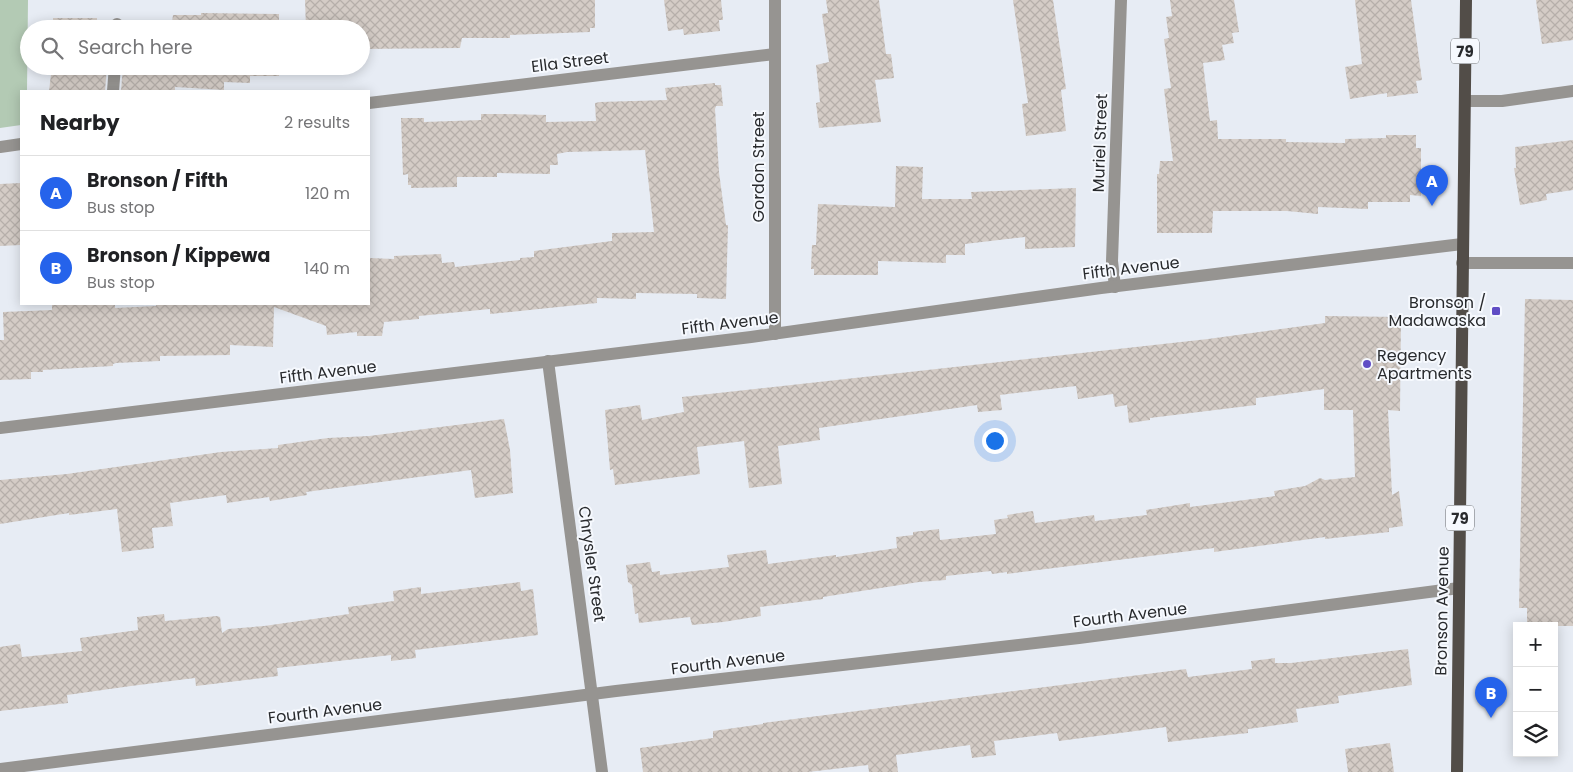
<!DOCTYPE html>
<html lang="en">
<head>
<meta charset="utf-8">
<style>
  :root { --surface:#fff; --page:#f6f6f6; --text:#202124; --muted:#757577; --line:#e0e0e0; --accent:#2563eb }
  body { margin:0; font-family:Poppins,sans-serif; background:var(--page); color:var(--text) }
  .controls { position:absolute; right:15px; bottom:15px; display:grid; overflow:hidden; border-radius:0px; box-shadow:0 2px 12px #0003 }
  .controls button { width:45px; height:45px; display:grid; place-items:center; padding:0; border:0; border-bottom:1px solid var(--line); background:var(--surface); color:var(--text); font:25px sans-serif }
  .you { position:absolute; left:994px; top:440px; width:18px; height:18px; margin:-12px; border:4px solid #fff; border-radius:50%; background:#1a73e8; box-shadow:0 0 0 8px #1a73e833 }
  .badge { display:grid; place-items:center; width:32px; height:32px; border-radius:50%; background:var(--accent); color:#fff; font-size:16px; font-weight:700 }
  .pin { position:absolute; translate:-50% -41px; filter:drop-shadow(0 1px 2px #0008) }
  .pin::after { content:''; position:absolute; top:26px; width:18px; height:15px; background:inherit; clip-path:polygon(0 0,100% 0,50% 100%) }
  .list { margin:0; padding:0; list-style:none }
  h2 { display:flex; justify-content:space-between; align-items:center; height:65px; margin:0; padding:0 20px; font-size:21px }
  h2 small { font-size:16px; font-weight:400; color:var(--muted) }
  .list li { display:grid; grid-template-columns:32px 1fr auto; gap:15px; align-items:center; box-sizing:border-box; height:75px; padding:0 20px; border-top:1px solid var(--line) }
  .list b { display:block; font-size:19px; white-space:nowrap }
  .list p { margin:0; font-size:16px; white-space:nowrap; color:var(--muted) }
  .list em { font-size:16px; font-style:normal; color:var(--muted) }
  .icon { flex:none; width:28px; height:28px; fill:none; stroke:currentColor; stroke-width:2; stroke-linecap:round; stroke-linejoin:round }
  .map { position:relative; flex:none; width:1573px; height:772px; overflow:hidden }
  .search { position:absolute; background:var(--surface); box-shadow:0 2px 12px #0003; left:20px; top:20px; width:350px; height:55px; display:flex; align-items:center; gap:12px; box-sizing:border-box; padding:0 18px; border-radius:28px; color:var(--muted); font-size:19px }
  .panel { position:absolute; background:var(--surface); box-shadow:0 2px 12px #0003; left:20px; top:90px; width:350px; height:215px; border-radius:0px }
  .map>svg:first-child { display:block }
</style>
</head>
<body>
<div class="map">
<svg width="1573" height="772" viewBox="0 0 1573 772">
  <defs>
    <pattern id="building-cross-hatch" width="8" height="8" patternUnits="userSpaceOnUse" patternTransform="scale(1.25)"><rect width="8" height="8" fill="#d4ccc6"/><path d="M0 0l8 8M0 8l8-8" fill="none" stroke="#b6afaa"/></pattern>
  </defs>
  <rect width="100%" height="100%" fill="#e7ecf4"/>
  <path fill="#b3cab4" d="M 0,0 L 28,0 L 27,91 L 21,91 L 21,125 L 0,128 Z"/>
  <g fill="url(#building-cross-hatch)">
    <path d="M 305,0 L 595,0 L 595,28 L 590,28 L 590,32 L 510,35 L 510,38 L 462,38 L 460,48 L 361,49 L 361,29 L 306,29 Z"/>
    <path d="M 664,0 L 721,0 L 723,20 L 719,20 L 720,31 L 684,35 L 683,29 L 668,31 Z"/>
    <path d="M 826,0 L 879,0 L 886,54 L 891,54 L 894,78 L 875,80 L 881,122 L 819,128 L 816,103 L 820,102 L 816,65 L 829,62 L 822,14 L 828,13 Z"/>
    <path d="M 1013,0 L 1053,0 L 1066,89 L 1061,90 L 1066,131 L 1026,136 L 1022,104 L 1028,103 Z"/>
    <path d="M 1170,0 L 1234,0 L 1239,32 L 1232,33 L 1234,43 L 1222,45 L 1225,60 L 1203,63 L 1210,121 L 1217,120 L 1218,139 L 1286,139 L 1286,142 L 1345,143 L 1345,139 L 1386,138 L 1386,135 L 1416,135 L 1416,148 L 1421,148 L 1421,196 L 1410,195 L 1410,202 L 1368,202 L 1368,209 L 1318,207 L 1318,214 L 1287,211 L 1213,211 L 1212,233 L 1157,233 L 1157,174 L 1159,174 L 1160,161 L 1173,161 L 1164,89 L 1171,88 L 1164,39 L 1169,38 L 1166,17 L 1172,16 Z"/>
    <path d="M 1355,0 L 1411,0 L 1422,80 L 1416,81 L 1418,93 L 1387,97 L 1387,93 L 1350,99 L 1345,67 L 1362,64 Z"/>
    <path d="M 1536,0 L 1573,0 L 1573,40 L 1542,44 Z"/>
    <path d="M 201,13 L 279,14 L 279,29 L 171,29 L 173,15 L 201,15 Z"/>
    <path d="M 53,18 L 97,18 L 97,23 L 109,22 L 109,29 L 53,29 Z"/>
    <path d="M 52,66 L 107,66 L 105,91 L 49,91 Z"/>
    <path d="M 123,66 L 279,66 L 279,76 L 250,76 L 250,83 L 224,82 L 224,90 L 175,87 L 175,91 L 121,91 Z"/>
    <path d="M 715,83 L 715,85 L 721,85 L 723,106 L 716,106 L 715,109 L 719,172 L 726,225 L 728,225 L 726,299 L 697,298 L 697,294 L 636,293 L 636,299 L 597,298 L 597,303 L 490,314 L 490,309 L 419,316 L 419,319 L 384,322 L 382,336 L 357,336 L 357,332 L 327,335 L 326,326 L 274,307 L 273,347 L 230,345 L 230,355 L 160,356 L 160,361 L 116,363 L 113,364 L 113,366 L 43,370 L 43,372 L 31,372 L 31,379 L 0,380 L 0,340 L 4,340 L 3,312 L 52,310 L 52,304 L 115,304 L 115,308 L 156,306 L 156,304 L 369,304 L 369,258 L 394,259 L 394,256 L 441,254 L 442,263 L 454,262 L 455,267 L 520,260 L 520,258 L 534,257 L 534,251 L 612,241 L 612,233 L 654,232 L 645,150 L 567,152 L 557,154 L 558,165 L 550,165 L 550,174 L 497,173 L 497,177 L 457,177 L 457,187 L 411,188 L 411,185 L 408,185 L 408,174 L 403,175 L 401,118 L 424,118 L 424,122 L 481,120 L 481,114 L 504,114 L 546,115 L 546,122 L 596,121 L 595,103 L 600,102 L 667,100 L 665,88 Z"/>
    <path d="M 1573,140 L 1573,190 L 1546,194 L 1547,200 L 1520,205 L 1514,168 L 1516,168 L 1515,147 Z"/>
    <path d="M 896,166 L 923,167 L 922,199 L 972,199 L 971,192 L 1076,188 L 1075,247 L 1025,249 L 1025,237 L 965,244 L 965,255 L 946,255 L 946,263 L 878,261 L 878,275 L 814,275 L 814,269 L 811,269 L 812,245 L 816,245 L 818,204 L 895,207 Z"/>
    <path d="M 21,183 L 21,245 L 0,246 L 0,184 Z"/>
    <path d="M 1525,299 L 1573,300 L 1573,626 L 1527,626 L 1527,608 L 1519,608 Z"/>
    <path d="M 1325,316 L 1401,317 L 1400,411 L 1388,410 L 1392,495 L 1399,491 L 1403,526 L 1389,528 L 1389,532 L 1325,539 L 1325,537 L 1214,552 L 1214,548 L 1007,574 L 1007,572 L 992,574 L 991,571 L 946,576 L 946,580 L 919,582 L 823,597 L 823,599 L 760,607 L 761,616 L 723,622 L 692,625 L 690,617 L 639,623 L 638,613 L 635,614 L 632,585 L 628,582 L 626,565 L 650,562 L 652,572 L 660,571 L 660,575 L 729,567 L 727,555 L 766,550 L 768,564 L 836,555 L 836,557 L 897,548 L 896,537 L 913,535 L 913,532 L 939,529 L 940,540 L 996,534 L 994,520 L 1008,518 L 1007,515 L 1033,511 L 1035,523 L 1094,515 L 1095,521 L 1147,515 L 1146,510 L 1190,503 L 1190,507 L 1275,496 L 1274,491 L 1305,486 L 1320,478 L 1325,480 L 1355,477 L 1353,410 L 1324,410 L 1324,389 L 1256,398 L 1256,405 L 1150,418 L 1150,420 L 1129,423 L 1127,405 L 1115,407 L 1113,394 L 1078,399 L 1076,386 L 1000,395 L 1002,410 L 978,412 L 977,405 L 819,428 L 820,440 L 778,446 L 782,484 L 749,488 L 744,441 L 697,447 L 700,474 L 615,485 L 613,469 L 610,470 L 605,410 L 640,405 L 642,420 L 684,412 L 682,397 L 1208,339 L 1325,323 Z"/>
    <path d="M 504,419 L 510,450 L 513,493 L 475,498 L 471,470 L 306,492 L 307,495 L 270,501 L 269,497 L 227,503 L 226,495 L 170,503 L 173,526 L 152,528 L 154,548 L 122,552 L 117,509 L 69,515 L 69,513 L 0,524 L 0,480 L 67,474 L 221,452 L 278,448 L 278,445 L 328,438 L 369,436 Z"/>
    <path d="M 520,582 L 521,591 L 533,589 L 538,635 L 415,650 L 416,658 L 391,661 L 391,655 L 277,668 L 278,676 L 196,686 L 195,678 L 131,686 L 67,695 L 68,703 L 0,711 L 0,647 L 20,644 L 22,657 L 82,651 L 80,638 L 138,630 L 137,617 L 164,614 L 165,621 L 217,616 L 220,617 L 222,633 L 228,629 L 264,626 L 349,614 L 348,607 L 394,601 L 393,591 L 421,587 L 421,594 Z"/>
    <path d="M 1408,649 L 1412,685 L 1338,696 L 1339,703 L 1296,709 L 1298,722 L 1248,729 L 1248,733 L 1168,742 L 1166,727 L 1059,741 L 1057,733 L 994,741 L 996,755 L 972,758 L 970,745 L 896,755 L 898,772 L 869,772 L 868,765 L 808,772 L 643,772 L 640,748 L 713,738 L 713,731 L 763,724 L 763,723 L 1186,669 L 1188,677 L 1252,669 L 1251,661 L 1275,658 L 1275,663 L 1291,663 Z"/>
    <path d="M 1390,743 L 1394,772 L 1348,772 L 1345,749 Z"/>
  </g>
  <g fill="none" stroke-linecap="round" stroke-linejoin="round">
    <g stroke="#969491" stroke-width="12">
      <path d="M 117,29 L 117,24"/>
      <path d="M 113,91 L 115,66"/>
      <path d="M 1465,101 L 1502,101 L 1573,91"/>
      <path d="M 369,103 L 775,54"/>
      <path d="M 0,147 L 21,144"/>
      <path d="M 1462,263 L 1573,263"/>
      <path d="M 1115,287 L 1112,261 L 1121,0"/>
      <path d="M 775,334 L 775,0"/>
      <path d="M 548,361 L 602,772"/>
      <path d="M 0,769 L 616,691 L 1079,638 L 1459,588"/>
    </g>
    <path stroke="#969491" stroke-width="12" d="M 0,428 L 751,337 L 1101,288 L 1462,244"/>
    <path stroke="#524d48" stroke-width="12" d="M 1457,772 L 1466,0"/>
  </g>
  <g fill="#604dc5" stroke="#f6f9fe" stroke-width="2">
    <rect x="1491" y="306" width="10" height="10" rx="2.5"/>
    <circle cx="1367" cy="364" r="5"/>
  </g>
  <g text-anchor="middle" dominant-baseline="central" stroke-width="4" stroke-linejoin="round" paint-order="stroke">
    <g fill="#f6f9fe" stroke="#66686c" stroke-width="1">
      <rect x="1451" y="38.5" width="28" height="25" rx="4"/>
      <rect x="1446" y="505.5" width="28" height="25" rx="4"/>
    </g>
    <g font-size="15" font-weight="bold" fill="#282a2d">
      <text x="1465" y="51">79</text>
      <text x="1460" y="518">79</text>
    </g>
    <g font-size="16" fill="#282a2d" stroke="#f6f9fe">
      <text transform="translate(570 62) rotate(-7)">Ella Street</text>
      <text transform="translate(1100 143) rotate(-88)">Muriel Street</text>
      <text transform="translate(758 167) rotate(-90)">Gordon Street</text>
      <text transform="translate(1131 268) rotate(-7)">Fifth Avenue</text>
      <text transform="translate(730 323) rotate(-7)">Fifth Avenue</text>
      <text transform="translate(328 372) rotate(-7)">Fifth Avenue</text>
      <text transform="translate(592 564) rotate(82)">Chrysler Street</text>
      <text transform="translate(1442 611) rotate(-89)">Bronson Avenue</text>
      <text transform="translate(1130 615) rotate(-7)">Fourth Avenue</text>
      <text transform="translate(728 662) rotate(-7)">Fourth Avenue</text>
      <text transform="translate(325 711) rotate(-7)">Fourth Avenue</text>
    </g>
    <g font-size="16" fill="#282a2d" stroke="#f6f9fe" text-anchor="end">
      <text x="1486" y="302">Bronson /<tspan x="1486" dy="18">Madawaska</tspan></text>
      <text x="1377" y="355" text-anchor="start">Regency<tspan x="1377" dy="18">Apartments</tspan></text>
    </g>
  </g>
</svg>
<div class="controls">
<button>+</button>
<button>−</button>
<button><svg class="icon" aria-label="layers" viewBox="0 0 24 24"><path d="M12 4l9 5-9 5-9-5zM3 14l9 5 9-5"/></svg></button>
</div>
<div class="you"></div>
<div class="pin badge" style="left:1432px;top:206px">A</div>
<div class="pin badge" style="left:1491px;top:718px">B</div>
<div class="search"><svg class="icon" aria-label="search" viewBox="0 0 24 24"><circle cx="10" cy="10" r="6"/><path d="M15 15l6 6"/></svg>Search here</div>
<section class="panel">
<h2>Nearby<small>2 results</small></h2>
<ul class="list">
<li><span class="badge">A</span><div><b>Bronson / Fifth</b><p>Bus stop</p></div><em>120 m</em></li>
<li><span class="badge">B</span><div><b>Bronson / Kippewa</b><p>Bus stop</p></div><em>140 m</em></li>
</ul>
</section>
</div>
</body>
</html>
